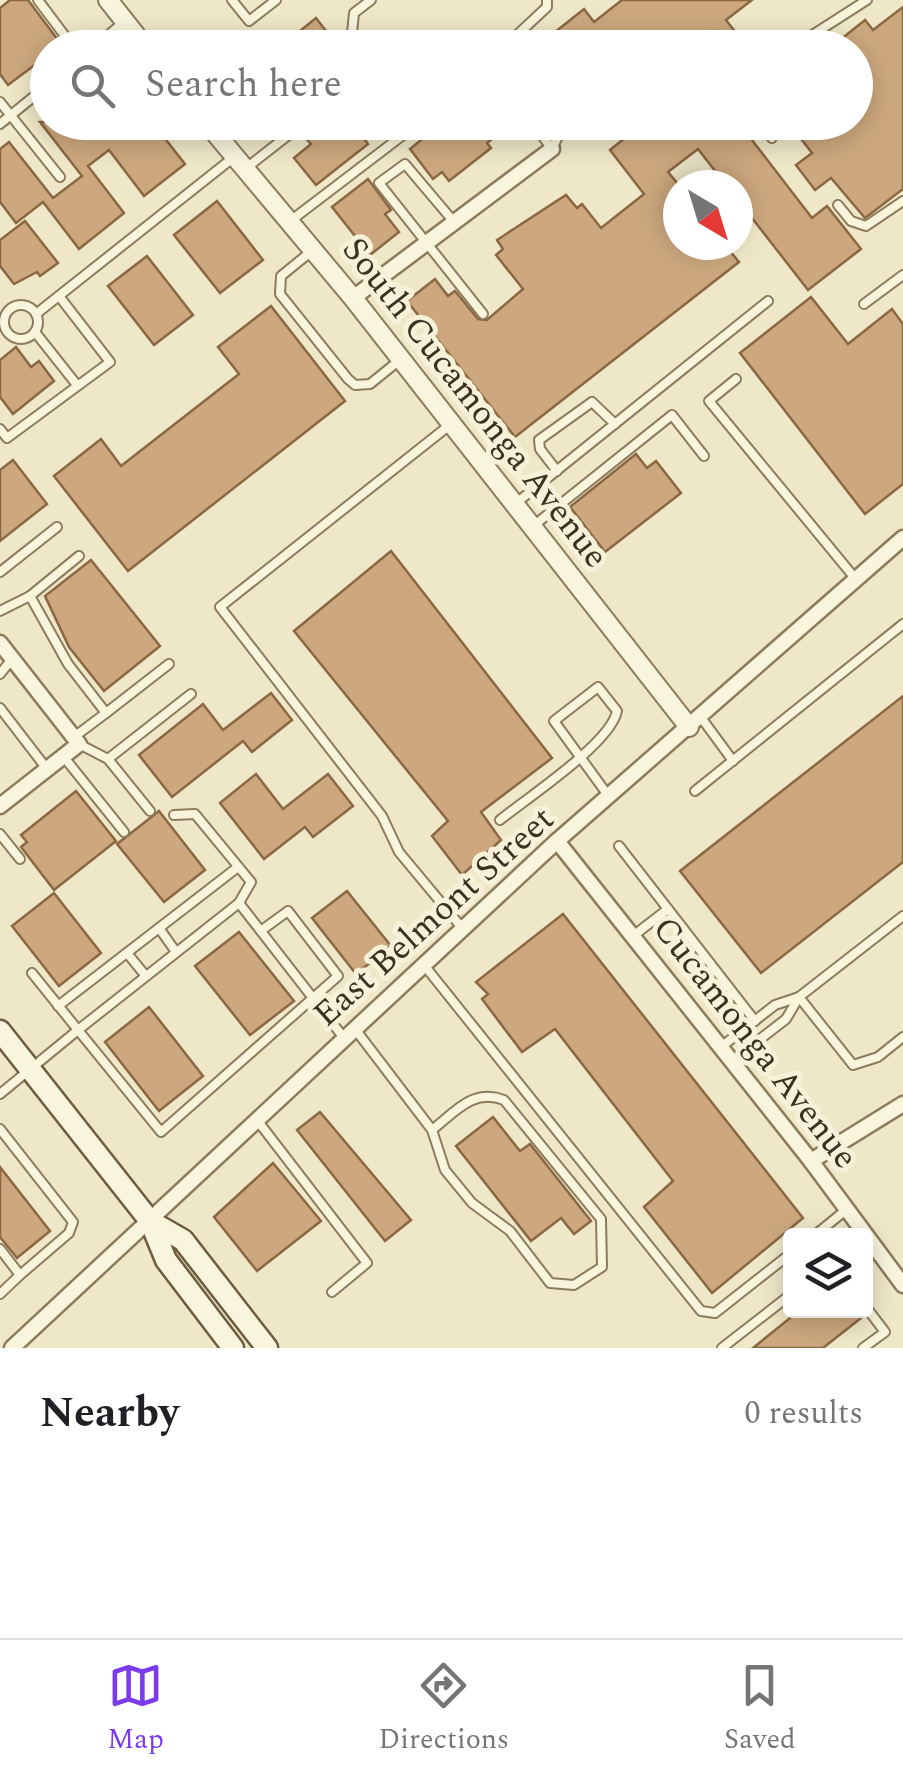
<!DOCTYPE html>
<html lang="en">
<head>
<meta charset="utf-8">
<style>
  :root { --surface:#fff; --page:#f2f2f2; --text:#202124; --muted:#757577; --line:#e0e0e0; --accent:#7c3aed }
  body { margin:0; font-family:Spectral,serif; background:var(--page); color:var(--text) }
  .controls { position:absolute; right:30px; bottom:30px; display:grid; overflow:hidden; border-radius:10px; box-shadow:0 5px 25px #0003 }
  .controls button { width:90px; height:90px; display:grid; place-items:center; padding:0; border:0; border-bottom:2px solid var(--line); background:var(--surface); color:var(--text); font:50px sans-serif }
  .compass { position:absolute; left:663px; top:170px; width:90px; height:90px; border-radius:50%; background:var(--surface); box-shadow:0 5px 25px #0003; rotate:142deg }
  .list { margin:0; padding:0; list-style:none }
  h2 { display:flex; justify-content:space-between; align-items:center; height:130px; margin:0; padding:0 40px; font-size:42px }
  h2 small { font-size:32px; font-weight:400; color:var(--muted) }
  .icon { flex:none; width:55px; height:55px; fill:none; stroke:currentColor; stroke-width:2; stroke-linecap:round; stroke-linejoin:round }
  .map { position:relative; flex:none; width:903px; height:1348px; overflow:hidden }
  .search { position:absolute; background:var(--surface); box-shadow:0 5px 25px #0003; left:30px; right:30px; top:30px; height:110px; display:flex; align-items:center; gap:25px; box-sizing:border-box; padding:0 35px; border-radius:55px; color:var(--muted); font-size:38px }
  .sheet { height:290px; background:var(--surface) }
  nav { display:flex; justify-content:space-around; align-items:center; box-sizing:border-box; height:140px; border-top:2px solid var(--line); background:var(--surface); font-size:28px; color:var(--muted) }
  nav a { display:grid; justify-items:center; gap:5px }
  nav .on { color:var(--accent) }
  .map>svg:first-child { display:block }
</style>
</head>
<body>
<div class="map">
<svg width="903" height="1348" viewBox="0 0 903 1348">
  <rect width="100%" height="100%" fill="#efe8c8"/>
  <g fill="#cda87e" stroke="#8b6742" stroke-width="2.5">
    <path d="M 10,0 L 28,0 L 61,44 L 48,48 L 48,55 L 8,85 L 0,74 L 0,8 Z"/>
    <path d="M 622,0 L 752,0 L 726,20 L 748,48 L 725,48 L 712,31 L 691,48 L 535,48 L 584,9 L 594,22 Z"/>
    <path d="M 903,7 L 903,189 L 865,218 L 831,178 L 815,190 L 796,165 L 812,153 L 788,122 L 856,122 L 856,48 L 830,48 L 865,20 L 873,30 Z"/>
    <path d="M 316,18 L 326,31 L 306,48 L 279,48 Z"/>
    <path d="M 40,122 L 123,122 L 133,135 L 152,122 L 185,164 L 144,196 L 109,150 L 88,166 L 124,213 L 79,249 L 43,202 L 16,223 L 0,202 L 0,149 L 9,142 L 53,198 L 82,176 Z"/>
    <path d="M 315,122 L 351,122 L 368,144 L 316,185 L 294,158 L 311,144 L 302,134 Z"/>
    <path d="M 443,122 L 513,122 L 487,143 L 491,148 L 449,181 L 442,172 L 433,179 L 410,149 Z"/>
    <path d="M 622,122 L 749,122 L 758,135 L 752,140 L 812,218 L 827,206 L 861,249 L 808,290 L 738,200 L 738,185 L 726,185 L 698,149 L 668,172 L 678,184 L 678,245 L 725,245 L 739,262 L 515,437 L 407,301 L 435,279 L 448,296 L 455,291 L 478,319 L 487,320 L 523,289 L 496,255 L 503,249 L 497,240 L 566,195 L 577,208 L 582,204 L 601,228 L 644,194 L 610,150 L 631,133 Z"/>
    <path d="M 368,179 L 391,210 L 385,214 L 399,232 L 370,255 L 332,207 Z"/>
    <path d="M 217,201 L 263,260 L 220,293 L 174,235 Z"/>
    <path d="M 25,221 L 58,263 L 40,276 L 37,272 L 14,284 L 0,266 L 0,240 Z"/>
    <path d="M 147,256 L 193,315 L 154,345 L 108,286 Z"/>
    <path d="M 811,297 L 848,344 L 892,309 L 903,324 L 903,484 L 865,514 L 740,353 Z"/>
    <path d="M 271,306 L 345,401 L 128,571 L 54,476 L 101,439 L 121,466 L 239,374 L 218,347 Z"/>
    <path d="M 16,347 L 31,367 L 39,361 L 54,381 L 13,414 L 0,397 L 0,360 Z"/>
    <path d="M 636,454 L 647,468 L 656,461 L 681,493 L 605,552 L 570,507 Z"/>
    <path d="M 13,460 L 47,504 L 0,541 L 0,470 Z"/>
    <path d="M 391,551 L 552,758 L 481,812 L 501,840 L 462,875 L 432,836 L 448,821 L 294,631 Z"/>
    <path d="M 91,560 L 160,646 L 104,691 L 69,647 L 45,596 Z"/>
    <path d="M 271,693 L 292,720 L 252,752 L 243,741 L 172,797 L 139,755 L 203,704 L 223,730 Z"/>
    <path d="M 903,696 L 903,862 L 761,973 L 680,871 Z"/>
    <path d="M 256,774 L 283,809 L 328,774 L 353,806 L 313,837 L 305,827 L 264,859 L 220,803 Z"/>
    <path d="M 76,791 L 116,841 L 54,890 L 21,847 L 27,842 L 21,835 Z"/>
    <path d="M 159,811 L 205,870 L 164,902 L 117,844 Z"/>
    <path d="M 347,891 L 391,946 L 356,974 L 312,918 Z"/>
    <path d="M 54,893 L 101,953 L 59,986 L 12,926 Z"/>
    <path d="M 563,914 L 803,1218 L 712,1293 L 644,1207 L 673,1181 L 555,1029 L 522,1052 L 482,999 L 488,994 L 476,982 Z"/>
    <path d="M 239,932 L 294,1001 L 250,1035 L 195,966 Z"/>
    <path d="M 149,1007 L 203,1076 L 159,1111 L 105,1042 Z"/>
    <path d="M 320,1112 L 411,1220 L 385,1241 L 297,1130 Z"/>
    <path d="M 493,1117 L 520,1151 L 530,1144 L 591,1221 L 574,1234 L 561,1218 L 531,1241 L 456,1146 Z"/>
    <path d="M 273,1163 L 321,1221 L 257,1271 L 214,1217 Z"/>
    <path d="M 0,1167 L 50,1231 L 17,1258 L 0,1237 Z"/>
    <path d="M 800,1310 L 855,1310 L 861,1318 L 823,1348 L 753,1348 Z"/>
  </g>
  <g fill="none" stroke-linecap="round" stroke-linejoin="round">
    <defs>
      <g id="service">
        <path d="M 38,0 L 74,48"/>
        <path d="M 232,0 L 249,21 L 276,0"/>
        <path d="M 93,48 L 125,21"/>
        <path d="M 364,48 L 352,33 L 354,13 L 371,0"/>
        <path d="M 503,48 L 547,7 L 547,0"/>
        <path d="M 792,48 L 867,0"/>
        <path d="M 0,102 L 60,177"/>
        <path d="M 532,122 L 552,149 L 565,122"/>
        <path d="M 761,122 L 772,138"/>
        <path d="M 0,124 L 48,85"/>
        <path d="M 245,169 L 305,122"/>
        <path d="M 838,205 L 851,221 L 866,226 L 903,201"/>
        <path d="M 289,222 L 420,122"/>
        <path d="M 454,222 L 405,164 L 379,183 L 483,314"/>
        <path d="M 313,250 L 281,276 L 280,294 L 348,379 L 355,385 L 370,384 L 401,359"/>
        <path d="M 864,304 L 903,275"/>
        <circle cx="21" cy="322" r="17"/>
        <path d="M 36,314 L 234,157"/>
        <path d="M 35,332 L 77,385"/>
        <path d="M 736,379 L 709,401 L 854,577"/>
        <path d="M 451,424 L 220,607 L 382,816 L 399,852 L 463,929"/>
        <path d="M 0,429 L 7,438 L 110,362 L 59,296"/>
        <path d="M 557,471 L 540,449 L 539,440 L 592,402 L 615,424"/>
        <path d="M 515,504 L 768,301"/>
        <path d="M 532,527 L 672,415 L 704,456"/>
        <path d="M 0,572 L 57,527"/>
        <path d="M 30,596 L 68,664 L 106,713 L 169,664"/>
        <path d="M 0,611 L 30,596 L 79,556"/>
        <path d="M 0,674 L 12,659"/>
        <path d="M 0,708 L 47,769"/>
        <path d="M 700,716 L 733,761"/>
        <path d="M 74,737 L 106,713"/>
        <path d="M 79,744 L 108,759 L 191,694"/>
        <path d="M 63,756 L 124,832"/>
        <path d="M 108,759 L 150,811"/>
        <path d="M 695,791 L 903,624"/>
        <path d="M 174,815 L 195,814 L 251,882 L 239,903 L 344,1038"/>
        <path d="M 500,820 C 527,798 611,743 617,711 L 598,687 L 554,721 L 610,798"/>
        <path d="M 0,834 L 20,859"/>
        <path d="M 619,846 L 755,1021"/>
        <path d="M 239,903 L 78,1030 L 161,1132 L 338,976 L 288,911 L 262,930"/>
        <path d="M 903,916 L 799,997 L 853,1065 L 878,1057 L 903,1037"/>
        <path d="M 159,928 L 176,952"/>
        <path d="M 633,936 L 668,909"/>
        <path d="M 127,953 L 145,975"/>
        <path d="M 424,965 L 701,1311 L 715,1313 L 790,1254"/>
        <path d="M 58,1006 L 238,867"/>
        <path d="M 355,1029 L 432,1130 L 445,1170 L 472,1203 L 510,1231 L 550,1283 L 574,1285 L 602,1267 L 601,1219 L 504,1100 C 473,1088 455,1112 432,1130"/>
        <path d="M 721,1047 L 775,1005 L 799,997 L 786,1019 L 732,1061"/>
        <path d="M 0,1094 L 78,1030 L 32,973"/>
        <path d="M 257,1120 L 367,1263 L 332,1292"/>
        <path d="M 0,1129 L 73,1222 L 69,1233 L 20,1275"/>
        <path d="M 814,1236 L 847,1209"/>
        <path d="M 0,1249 L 20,1275 L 0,1294"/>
        <path d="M 722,1348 L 790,1295"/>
        <path d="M 863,1348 L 885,1332 L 866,1307"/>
      </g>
      <g id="minor">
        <path d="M 353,298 L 552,149"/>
        <path d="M 0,643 L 79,744 L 0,806"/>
        <path d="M 557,841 L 811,1161 L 903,1285"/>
        <path d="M 811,1161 L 903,1104"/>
        <path d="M 12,1348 L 557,841 L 903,538"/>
      </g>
      <g id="tertiary">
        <path d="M 108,0 L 146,48"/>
        <path d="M 206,122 L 353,298 L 689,727"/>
      </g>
      <g id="secondary">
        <path d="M 0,1031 L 150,1221 L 166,1260 L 233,1348"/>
        <path d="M 150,1221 L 183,1240 L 267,1348"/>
      </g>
    </defs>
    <use href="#service" stroke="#8c7b5d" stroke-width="12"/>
    <use href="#minor" stroke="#8c7b5d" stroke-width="19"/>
    <use href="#tertiary" stroke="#8c7b5d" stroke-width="22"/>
    <use href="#secondary" stroke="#6e5c40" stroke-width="25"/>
    <use href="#service" stroke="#f9f4dc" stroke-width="8"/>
    <use href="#minor" stroke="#f9f4dc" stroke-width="14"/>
    <use href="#tertiary" stroke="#f9f4dc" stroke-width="18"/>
    <use href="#secondary" stroke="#f9f4dc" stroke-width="20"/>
  </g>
  <g text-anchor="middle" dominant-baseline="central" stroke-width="10" stroke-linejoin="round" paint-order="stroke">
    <g font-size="35" fill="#3c3120" stroke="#f6f1d8">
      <text transform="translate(475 403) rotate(52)">South Cucamonga Avenue</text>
      <text transform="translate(434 917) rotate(-42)">East Belmont Street</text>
      <text transform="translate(755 1043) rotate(52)">Cucamonga Avenue</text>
    </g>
  </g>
</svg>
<div class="controls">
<button><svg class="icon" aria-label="layers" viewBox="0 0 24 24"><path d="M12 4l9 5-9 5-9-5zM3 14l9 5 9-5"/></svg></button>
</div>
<svg class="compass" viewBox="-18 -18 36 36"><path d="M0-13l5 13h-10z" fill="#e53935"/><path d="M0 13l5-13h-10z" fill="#757577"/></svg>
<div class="search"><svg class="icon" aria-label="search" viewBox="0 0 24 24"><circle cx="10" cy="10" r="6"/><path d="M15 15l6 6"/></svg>Search here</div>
</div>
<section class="sheet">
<h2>Nearby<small>0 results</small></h2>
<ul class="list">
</ul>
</section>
<nav>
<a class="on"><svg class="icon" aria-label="map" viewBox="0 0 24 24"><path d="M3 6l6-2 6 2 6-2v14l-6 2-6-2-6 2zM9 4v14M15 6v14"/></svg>Map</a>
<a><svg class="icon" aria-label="directions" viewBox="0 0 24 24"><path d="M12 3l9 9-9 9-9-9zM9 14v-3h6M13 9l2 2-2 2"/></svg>Directions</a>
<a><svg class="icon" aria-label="saved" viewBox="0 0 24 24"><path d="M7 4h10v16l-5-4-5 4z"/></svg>Saved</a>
</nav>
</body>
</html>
